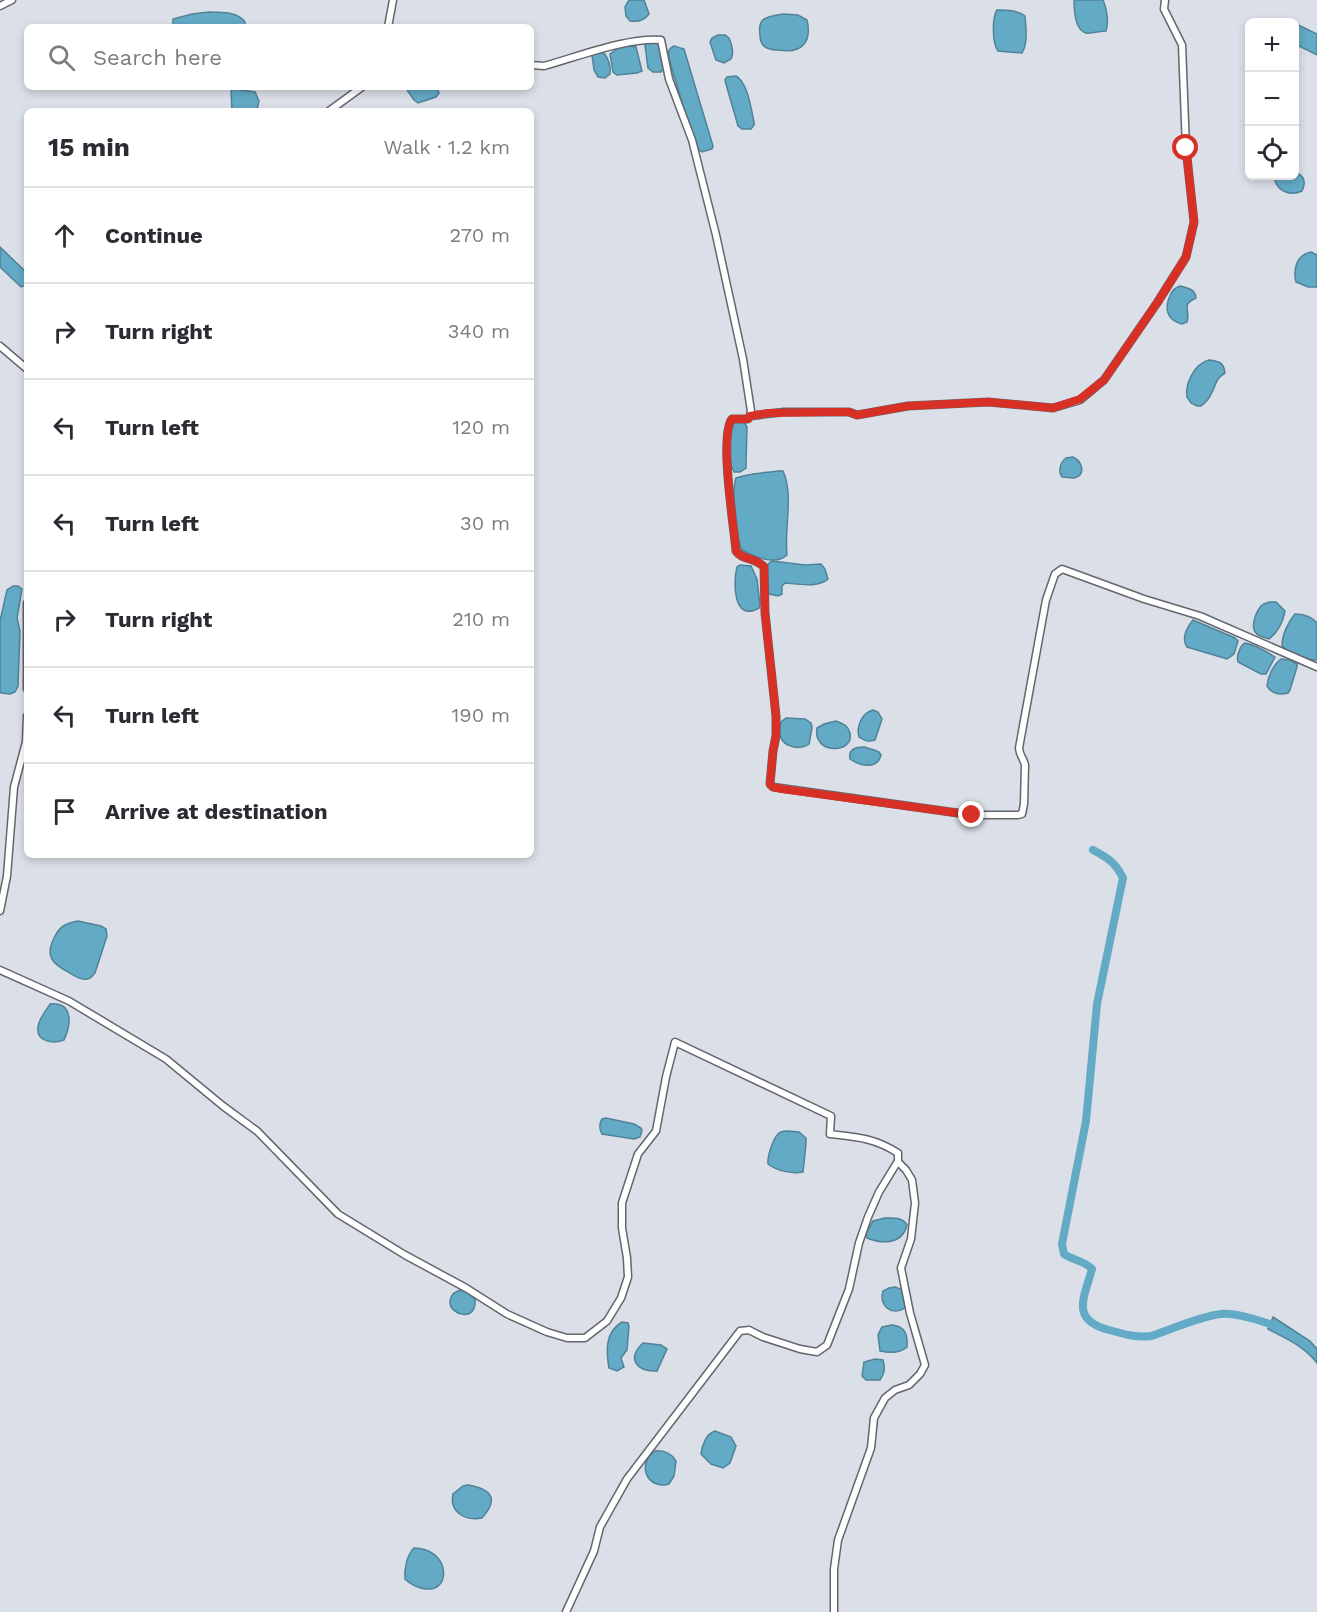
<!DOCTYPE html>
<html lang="en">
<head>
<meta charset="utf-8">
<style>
  :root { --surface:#fff; --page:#f2f2f3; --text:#2b2b33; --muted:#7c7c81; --line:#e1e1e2 }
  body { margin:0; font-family:"Work Sans",sans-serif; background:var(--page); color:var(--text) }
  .controls { position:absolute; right:18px; top:18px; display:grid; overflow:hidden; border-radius:9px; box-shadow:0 3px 9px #0003 }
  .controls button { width:54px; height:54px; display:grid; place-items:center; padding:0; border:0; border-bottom:2px solid var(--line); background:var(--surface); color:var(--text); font:30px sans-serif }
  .stop { position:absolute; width:18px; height:18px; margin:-14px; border:4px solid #d93025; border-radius:50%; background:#fff }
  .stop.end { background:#d93025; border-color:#fff; box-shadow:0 2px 6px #0008 }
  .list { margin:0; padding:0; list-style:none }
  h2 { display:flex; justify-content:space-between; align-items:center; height:78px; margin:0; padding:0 24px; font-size:26px }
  h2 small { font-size:20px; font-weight:400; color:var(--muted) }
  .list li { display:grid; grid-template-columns:39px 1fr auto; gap:18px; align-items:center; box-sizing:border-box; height:96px; padding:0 24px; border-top:2px solid var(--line) }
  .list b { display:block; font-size:22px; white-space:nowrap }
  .list em { font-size:20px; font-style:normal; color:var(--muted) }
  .icon { flex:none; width:33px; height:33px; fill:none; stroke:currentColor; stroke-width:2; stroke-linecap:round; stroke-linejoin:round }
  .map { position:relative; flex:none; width:1317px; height:1612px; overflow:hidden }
  .search { position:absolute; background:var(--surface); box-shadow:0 3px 9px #0003; left:24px; top:24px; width:510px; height:66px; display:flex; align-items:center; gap:15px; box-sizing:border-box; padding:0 21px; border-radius:9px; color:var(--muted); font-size:22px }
  .panel { position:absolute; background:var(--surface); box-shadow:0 3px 9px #0003; left:24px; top:108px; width:510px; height:750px; border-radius:9px }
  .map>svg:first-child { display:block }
</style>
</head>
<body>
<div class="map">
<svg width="1317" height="1612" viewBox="0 0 1317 1612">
  <rect width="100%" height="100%" fill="#dbdfe7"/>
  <g fill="#62aac6" stroke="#508397" stroke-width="1.5">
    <path d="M 629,0 L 644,0 L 649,14 C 644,21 637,22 630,21 L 626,16 L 625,7 Z"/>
    <path d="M 1074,0 L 1103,0 C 1107,9 1109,22 1106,31 C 1100,31 1091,34 1086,33 C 1075,30 1074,9 1074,0 Z"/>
    <path d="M 997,10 C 1007,10 1017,10 1025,16 C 1026,28 1028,43 1022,53 L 998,51 C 992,43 992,18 997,10 Z"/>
    <path d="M 209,12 C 222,13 237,11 245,22 L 245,27 L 173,27 L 173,19 L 192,14 Z"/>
    <path d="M 783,14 L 798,15 L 807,20 C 812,42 802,54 779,50 C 774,50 770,50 765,47 C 761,44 760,40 760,35 C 757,16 768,17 783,14 Z"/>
    <path d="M 1294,23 L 1317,34 L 1317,55 L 1295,44 Z"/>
    <path d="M 718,35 L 725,35 L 729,38 C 732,44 734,53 731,59 L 724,63 L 716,60 L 710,42 L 712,38 Z"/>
    <path d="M 657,42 L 659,44 L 663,69 L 661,72 L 653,72 L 648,68 L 645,45 L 648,43 Z"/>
    <path d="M 628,46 L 636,47 L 642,71 L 637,73 L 617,75 L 613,72 L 610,54 L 617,49 Z"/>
    <path d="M 674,46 L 684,49 L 713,146 L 712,149 L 702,152 L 695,146 L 669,59 C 668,52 668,49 674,46 Z"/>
    <path d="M 598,53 L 604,53 C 609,59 611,68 610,74 L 605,78 L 598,77 L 594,70 L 592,55 Z"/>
    <path d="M 736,76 C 748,83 751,109 754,122 L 754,125 L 751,129 L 742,129 L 738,126 C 734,111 729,96 725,80 L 727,77 Z"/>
    <path d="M 405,87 L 437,87 L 439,93 L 436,97 L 418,103 L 414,100 Z"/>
    <path d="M 233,89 L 255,92 L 259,101 L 257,110 L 232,111 L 231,91 Z"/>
    <path d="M 1295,172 C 1305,176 1306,182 1302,191 C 1291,196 1279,192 1275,181 L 1277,176 L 1294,176 Z"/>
    <path d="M 0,247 L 27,273 L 27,285 L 21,287 L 0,267 Z"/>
    <path d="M 1311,252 L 1317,255 L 1317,287 L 1308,287 L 1296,282 C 1293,270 1296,255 1311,252 Z"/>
    <path d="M 1180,286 C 1188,288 1195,289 1196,298 C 1180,305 1191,311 1187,322 L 1182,324 C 1170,321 1165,313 1168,301 C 1171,293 1172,289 1180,286 Z"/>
    <path d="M 1209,360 C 1218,361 1224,362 1225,373 C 1214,380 1217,384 1211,394 C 1209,399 1205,403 1201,406 L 1197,406 L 1191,403 L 1187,397 C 1185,384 1194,364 1209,360 Z"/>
    <path d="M 734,422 L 744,422 L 747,427 L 746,464 L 746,468 L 740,472 L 734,472 C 727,459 727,434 734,422 Z"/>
    <path d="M 1073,457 C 1083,462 1086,475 1074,478 C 1072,478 1064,477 1062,477 C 1058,472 1060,462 1066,458 Z"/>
    <path d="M 779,471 L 783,471 C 794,495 784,528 787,555 C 775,566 755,557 742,550 C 736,538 731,491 736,478 C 750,473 764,473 779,471 Z"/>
    <path d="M 772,561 L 805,565 L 821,564 L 825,569 L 828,579 C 819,588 798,584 785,583 L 782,586 L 782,594 L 778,596 L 769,594 L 767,589 L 768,564 Z"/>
    <path d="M 740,565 L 751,566 L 757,579 L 760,604 L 759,608 C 733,623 733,582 737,567 Z"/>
    <path d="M 13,586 L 18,586 L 22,589 L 17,618 L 20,631 L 18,686 L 15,692 L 10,694 L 1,693 L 0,691 L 0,621 L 7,590 Z"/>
    <path d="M 1270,602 L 1276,602 L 1285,611 C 1283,622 1278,632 1269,639 C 1264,637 1259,637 1256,633 C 1250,627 1256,612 1261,606 C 1264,603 1266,603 1270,602 Z"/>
    <path d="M 1295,614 C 1303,614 1312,617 1317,623 L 1317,660 C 1304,661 1291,655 1282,646 C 1282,635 1288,622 1295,614 Z"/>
    <path d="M 1193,620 L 1235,638 L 1238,641 L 1234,654 L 1227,659 L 1187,647 C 1181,638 1187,627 1193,620 Z"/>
    <path d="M 1245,643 C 1255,645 1266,651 1275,657 L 1266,674 L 1261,674 L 1238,662 C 1236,656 1240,646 1245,643 Z"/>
    <path d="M 1281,659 L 1290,660 L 1297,664 L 1297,667 L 1290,690 L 1288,693 C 1280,695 1272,694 1267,686 C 1268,676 1273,665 1281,659 Z"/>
    <path d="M 873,710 L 878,712 L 882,719 L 875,740 C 868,742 865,741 859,737 C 856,726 862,713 873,710 Z"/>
    <path d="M 786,718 L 805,719 L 811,723 L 812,728 L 809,744 C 801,750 784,748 780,736 C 779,732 780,726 781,722 Z"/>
    <path d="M 836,721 C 843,724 848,725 850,733 C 855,754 812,755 817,728 L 824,724 Z"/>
    <path d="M 864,747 L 874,750 L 879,752 L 881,755 C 877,770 860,766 850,759 C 848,749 856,747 864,747 Z"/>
    <path d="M 78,921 L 101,926 L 106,929 L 107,936 L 95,973 C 92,976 92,978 88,979 C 82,981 75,976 70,973 C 52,964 44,956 55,936 C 60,926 67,923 78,921 Z"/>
    <path d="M 50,1004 C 74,1002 71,1025 64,1040 C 53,1044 36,1042 38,1027 C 39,1018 46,1011 50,1004 Z"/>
    <path d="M 606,1118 L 634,1124 L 641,1128 L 642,1130 L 640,1137 L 634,1139 L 602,1134 C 599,1129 599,1124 602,1119 Z"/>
    <path d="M 787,1131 L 799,1132 L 806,1138 L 806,1144 L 803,1172 C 792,1174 777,1171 768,1164 C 767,1157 773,1139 778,1134 C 780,1132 784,1131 787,1131 Z"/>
    <path d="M 885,1218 C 895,1218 902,1217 907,1225 C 902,1245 882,1244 867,1238 L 866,1234 L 873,1221 Z"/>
    <path d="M 895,1287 L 903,1290 L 906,1300 L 905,1308 C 892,1317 878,1305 883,1291 L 889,1288 Z"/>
    <path d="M 460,1290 L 468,1292 L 475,1299 C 477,1324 449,1314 450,1302 C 450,1299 452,1295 454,1293 Z"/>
    <path d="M 1273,1317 L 1310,1341 L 1317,1349 L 1317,1363 C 1304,1346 1287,1339 1268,1329 Z"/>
    <path d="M 622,1322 L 628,1323 L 629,1326 L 627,1350 L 621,1358 L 624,1367 L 617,1371 L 609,1368 C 606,1351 605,1332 622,1322 Z"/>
    <path d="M 892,1325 C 905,1326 908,1335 907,1347 C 899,1354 889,1353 880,1351 L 878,1335 L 882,1327 Z"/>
    <path d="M 643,1343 L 661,1345 L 667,1349 L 657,1371 C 637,1372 626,1359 643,1343 Z"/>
    <path d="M 875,1359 L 883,1360 C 885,1368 885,1373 880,1380 L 866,1380 L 862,1376 L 864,1362 Z"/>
    <path d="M 715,1431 L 731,1437 L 736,1446 L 730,1463 L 723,1468 L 711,1464 L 701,1454 C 702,1445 706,1434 715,1431 Z"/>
    <path d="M 655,1451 C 665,1450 671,1453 676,1461 L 674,1476 L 669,1484 C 647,1490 636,1464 655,1451 Z"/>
    <path d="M 468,1485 C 492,1489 499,1499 482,1518 C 466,1521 449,1513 453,1494 L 463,1486 Z"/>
    <path d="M 414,1548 C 449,1548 453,1591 426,1589 C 417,1588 411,1585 405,1579 C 404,1569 407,1555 414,1548 Z"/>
  </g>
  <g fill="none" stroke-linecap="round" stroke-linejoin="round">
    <path stroke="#62aac6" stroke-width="8" d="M 1093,850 C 1108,858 1115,862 1123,878 L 1097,1004 L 1086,1121 L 1062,1244 L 1064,1254 C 1072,1260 1085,1261 1092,1269 C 1084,1298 1070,1320 1109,1330 C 1123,1334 1137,1338 1151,1336 C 1156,1335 1162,1332 1168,1330 C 1184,1324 1204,1316 1221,1314 C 1234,1312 1267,1322 1279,1328"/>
    <defs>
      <g id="minor">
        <path d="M 0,6 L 12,0"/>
        <path d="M 388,27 L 393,0"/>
        <path d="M 531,65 L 544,66 C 577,57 628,37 661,40 L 669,79 L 692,140 L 716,235 L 743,359 L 751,411 L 750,416 L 748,419 L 732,419 C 719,436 734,526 736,551 C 742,560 755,557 764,567 L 765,613 L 776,716 L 776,736 L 773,751 L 770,784 L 773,787 L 972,815 L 1018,815 L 1022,814 L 1024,804 L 1025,765 C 1023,757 1020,757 1019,748 L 1046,600 L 1055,574 L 1062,569 L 1144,599 L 1200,616 L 1317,667"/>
        <path d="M 329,111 L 362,87"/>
        <path d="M 0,346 L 27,369"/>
        <path d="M 750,416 L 784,412 L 849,412 L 857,415 L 908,406 L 988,402 L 1053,408 L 1080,400 L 1104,380 L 1157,303 L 1186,257 L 1194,222 L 1186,148 L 1182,45 L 1164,9 L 1165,0"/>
        <path d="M 27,603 L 27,689"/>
        <path d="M 0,911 L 7,876 L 14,787 L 26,742 L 27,716"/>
        <path d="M 0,970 L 69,1001 L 166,1059 L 223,1106 L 257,1131 L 338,1214 L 405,1255 L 466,1288 L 507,1314 L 547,1332 L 567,1338 L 585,1338 L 607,1321 L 621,1298 L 628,1277 L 627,1258 L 622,1228 L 622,1203 L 638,1154 L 656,1131 L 666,1077 L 675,1042 L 831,1116 L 830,1134 C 857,1137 875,1138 898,1153 L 898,1161 L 879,1192 L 868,1217 L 859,1243 L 849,1289 L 827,1345 L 817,1352 L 800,1349 L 763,1337 L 749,1330 L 740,1331 L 627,1479 L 600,1527 L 594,1551 L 566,1612"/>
        <path d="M 834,1612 L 834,1569 L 838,1540 L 871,1448 L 874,1418 L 885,1398 L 895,1390 L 909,1385 L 920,1374 L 925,1365 L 910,1313 L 901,1268 L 911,1239 L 915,1203 L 912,1180 L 906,1170 L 898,1162"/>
      </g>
    </defs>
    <use href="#minor" stroke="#63666d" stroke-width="9"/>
    <use href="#minor" stroke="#fff" stroke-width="6"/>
  </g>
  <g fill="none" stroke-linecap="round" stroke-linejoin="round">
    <path stroke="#d93025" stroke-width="8" d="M 972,815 L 782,789 L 773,787 L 770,784 L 773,751 L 776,736 L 776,716 L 765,613 L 764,567 C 755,557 742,560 736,551 C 734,527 719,436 732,419 L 748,419 L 750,416 L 768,413 L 828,412 L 849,412 L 857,415 L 908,406 L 988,402 L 1053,408 L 1080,399 L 1104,380 L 1157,303 L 1186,257 L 1194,222 L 1186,148"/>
  </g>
</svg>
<div class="controls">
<button>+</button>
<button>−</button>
<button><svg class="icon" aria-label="locate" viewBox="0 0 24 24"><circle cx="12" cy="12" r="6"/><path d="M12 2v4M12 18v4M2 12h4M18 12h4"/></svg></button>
</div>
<div class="stop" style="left:1186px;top:148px"></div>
<div class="stop end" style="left:972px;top:815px"></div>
<div class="search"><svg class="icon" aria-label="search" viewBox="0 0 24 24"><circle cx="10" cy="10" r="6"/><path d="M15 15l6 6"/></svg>Search here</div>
<section class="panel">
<h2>15 min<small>Walk · 1.2 km</small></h2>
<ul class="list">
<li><svg class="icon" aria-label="ahead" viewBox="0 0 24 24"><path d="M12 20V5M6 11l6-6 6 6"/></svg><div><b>Continue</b></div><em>270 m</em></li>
<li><svg class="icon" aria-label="right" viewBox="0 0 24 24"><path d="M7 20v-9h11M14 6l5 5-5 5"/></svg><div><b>Turn right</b></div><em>340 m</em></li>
<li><svg class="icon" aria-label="left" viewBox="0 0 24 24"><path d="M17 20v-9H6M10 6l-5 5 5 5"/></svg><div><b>Turn left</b></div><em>120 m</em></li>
<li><svg class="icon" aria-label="left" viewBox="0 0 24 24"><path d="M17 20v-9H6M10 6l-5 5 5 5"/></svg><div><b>Turn left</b></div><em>30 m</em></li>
<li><svg class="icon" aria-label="right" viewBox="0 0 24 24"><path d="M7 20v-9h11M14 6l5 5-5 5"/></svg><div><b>Turn right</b></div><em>210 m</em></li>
<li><svg class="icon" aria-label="left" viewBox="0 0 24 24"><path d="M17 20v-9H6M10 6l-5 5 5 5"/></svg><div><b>Turn left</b></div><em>190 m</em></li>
<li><svg class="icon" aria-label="arrive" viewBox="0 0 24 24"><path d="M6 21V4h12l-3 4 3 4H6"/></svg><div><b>Arrive at destination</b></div></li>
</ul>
</section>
</div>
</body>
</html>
